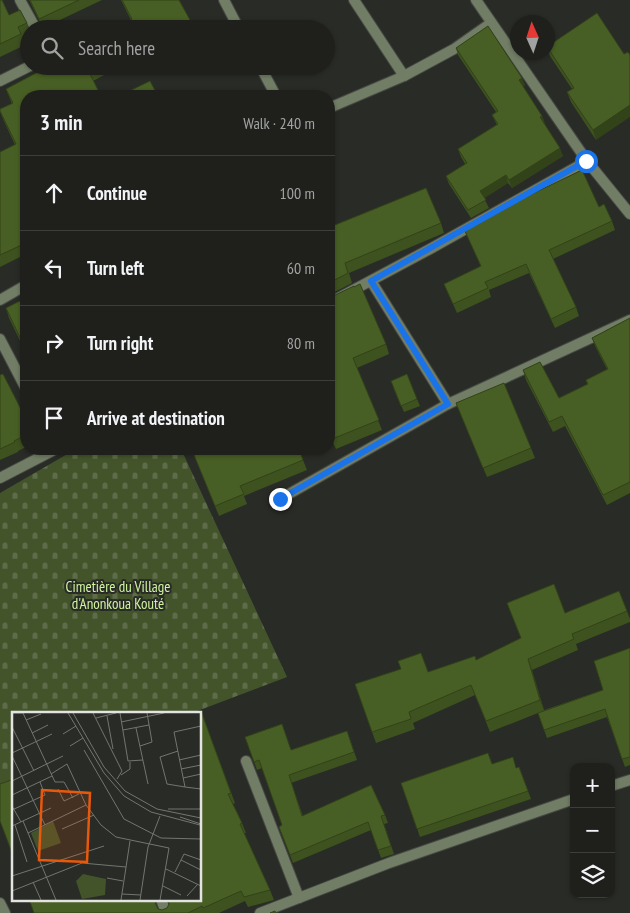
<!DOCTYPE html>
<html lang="en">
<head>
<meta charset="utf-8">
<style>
  :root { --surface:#1f201c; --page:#2c2d29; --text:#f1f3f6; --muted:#a1a3a3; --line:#3c3e3b }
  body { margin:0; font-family:"PT Sans Narrow",sans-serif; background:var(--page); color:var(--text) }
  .controls { position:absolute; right:15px; bottom:15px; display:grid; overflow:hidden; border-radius:10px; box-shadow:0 1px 4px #0004 }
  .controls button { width:45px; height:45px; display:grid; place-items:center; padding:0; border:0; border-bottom:1px solid var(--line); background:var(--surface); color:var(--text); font:25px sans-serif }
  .compass { position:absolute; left:510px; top:15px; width:45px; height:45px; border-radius:50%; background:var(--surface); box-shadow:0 1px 4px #0004; rotate:357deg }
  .stop { position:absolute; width:15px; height:15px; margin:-11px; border:4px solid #1a73e8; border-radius:50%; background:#fff }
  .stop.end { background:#1a73e8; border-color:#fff; box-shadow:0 1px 5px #0008 }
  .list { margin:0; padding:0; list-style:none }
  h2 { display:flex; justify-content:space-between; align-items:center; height:65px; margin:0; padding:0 20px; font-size:21px }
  h2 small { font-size:16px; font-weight:400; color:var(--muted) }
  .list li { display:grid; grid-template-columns:32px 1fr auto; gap:15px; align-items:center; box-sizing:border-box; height:75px; padding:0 20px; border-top:1px solid var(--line) }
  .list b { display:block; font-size:19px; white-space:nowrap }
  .list em { font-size:16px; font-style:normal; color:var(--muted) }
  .icon { flex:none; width:28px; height:28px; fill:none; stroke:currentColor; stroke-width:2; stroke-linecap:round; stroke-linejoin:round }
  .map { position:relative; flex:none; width:630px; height:913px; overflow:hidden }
  .search { position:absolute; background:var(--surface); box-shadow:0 1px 4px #0004; left:20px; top:20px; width:315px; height:55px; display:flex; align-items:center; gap:12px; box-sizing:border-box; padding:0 18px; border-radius:28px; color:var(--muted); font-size:19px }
  .panel { position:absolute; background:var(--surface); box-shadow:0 1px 4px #0004; left:20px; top:90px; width:315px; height:365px; border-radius:20px }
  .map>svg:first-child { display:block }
</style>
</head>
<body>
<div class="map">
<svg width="630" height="913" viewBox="0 0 630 913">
  <defs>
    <pattern id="cemetery-stones" width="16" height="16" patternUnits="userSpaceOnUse" patternTransform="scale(1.25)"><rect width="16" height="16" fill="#43542b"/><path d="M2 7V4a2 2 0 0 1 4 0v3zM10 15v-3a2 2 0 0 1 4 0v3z" fill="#5e6c49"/></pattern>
  </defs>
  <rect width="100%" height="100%" fill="#292b26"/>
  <path fill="url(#cemetery-stones)" d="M 76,449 L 181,449 L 287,677 L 192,713 L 14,713 L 14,781 L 0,786 L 0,493 Z"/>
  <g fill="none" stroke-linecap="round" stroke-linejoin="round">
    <defs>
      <g id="minor">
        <path d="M 20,0 L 36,29"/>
        <path d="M 224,0 L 239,29"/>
        <path d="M 354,0 L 404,76"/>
        <path d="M 476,0 L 587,161 L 630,214"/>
        <path d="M 260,66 L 276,96"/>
        <path d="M 0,81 L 30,66"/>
        <path d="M 329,108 L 404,76 L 454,49 L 491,23"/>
        <path d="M 371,281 L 448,404"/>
        <path d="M 0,300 L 26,285"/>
        <path d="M 329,303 L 430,249 L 587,161"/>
        <path d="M 0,339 L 26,389"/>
        <path d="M 0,478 L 56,449"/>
        <path d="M 280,499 L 448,404 L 630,320"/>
        <path d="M 246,761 L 299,898"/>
        <path d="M 611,786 L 630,780"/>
        <path d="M 161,899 L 166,913"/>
        <path d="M 0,903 L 5,913"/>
        <path d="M 260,913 L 389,863 L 574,799"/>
      </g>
    </defs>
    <use href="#minor" stroke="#474944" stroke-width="12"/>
    <use href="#minor" stroke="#717d64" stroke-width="10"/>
  </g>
  <g fill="#3d521f">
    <path d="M 0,0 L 9,15 L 27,23 L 29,29 L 29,35 L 22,38 L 25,45 L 0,57 Z"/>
    <path d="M 29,0 L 102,0 L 43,28 Z"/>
    <path d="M 121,0 L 179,0 L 131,20 Z"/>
    <path d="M 548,46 L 624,54 L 596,140 L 571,102 L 567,92 L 572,89 L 550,56 L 548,50 Z"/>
    <path d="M 456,48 L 525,85 L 523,86 L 542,116 L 545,124 L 544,124 L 563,156 L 512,188 L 508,183 L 484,198 L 489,208 L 471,218 L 449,184 L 446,176 L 465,164 L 461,157 L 458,149 L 497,125 L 492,115 L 496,112 L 458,55 Z"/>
    <path d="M 45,66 L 121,66 L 93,81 L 26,96 L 26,254 L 0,267 L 0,152 L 15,145 L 3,119 L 0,111 L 12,104 L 6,89 L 38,72 Z"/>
    <path d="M 530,195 L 599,207 L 612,221 L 615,230 L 553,259 L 576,307 L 579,316 L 555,328 L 529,273 L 489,290 L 491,297 L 457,313 L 444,284 L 481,267 L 464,229 L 476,224 L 475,221 L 495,214 Z"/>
    <path d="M 441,223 L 444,233 L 349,273 L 352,283 L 329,295 L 329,225 L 330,227 Z"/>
    <path d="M 26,298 L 26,353 L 9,318 L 6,308 Z"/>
    <path d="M 329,298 L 386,344 L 389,354 L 357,368 L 382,430 L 336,449 L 329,434 L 329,375 L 330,375 L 329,373 Z"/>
    <path d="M 630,318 L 630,493 L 607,505 L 565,426 L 553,432 L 526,380 L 523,370 L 559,398 L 587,384 L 586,380 L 607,369 L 596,348 L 592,338 Z"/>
    <path d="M 0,375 L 26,419 L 26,447 L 18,451 L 18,452 L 0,460 Z"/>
    <path d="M 393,387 L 417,399 L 420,406 L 404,412 Z"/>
    <path d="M 456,403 L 531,448 L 535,458 L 487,477 Z"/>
    <path d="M 192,450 L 303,460 L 307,470 L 244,496 L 247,504 L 219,516 Z"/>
    <path d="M 507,603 L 565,613 L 627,611 L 630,619 L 630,622 L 576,644 L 578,650 L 532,670 L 544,710 L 603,690 L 630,648 L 630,765 L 625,767 L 607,717 L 547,738 L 538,713 L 490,732 L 475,695 L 413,723 L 415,729 L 376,743 L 355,684 L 428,672 L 476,660 L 521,638 Z"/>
    <path d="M 201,711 L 235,803 L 233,804 L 242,823 L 246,833 L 244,833 L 270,890 L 274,900 L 248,907 L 245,901 L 219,913 L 34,913 L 29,899 L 155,899 L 157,907 L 158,909 L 162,910 L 200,899 Z"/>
    <path d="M 347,731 L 357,760 L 291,783 L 303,816 L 385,815 L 388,823 L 384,824 L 394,854 L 381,858 L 371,830 L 293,863 L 279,827 L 282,825 L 262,768 L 257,770 L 245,737 L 292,750 Z"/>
    <path d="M 492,764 L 517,768 L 519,767 L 531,799 L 420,837 L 401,783 Z"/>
  </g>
  <g fill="#324219">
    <path d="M 522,78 L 525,85 L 522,87 L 519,80 Z"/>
    <path d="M 630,105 L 630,117 L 596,140 L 593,130 Z"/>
    <path d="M 542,116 L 545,124 L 543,125 L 540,117 Z"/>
    <path d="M 560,148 L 563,156 L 512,188 L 509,180 Z"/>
    <path d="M 506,175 L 508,183 L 483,199 L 480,191 Z"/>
    <path d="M 528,659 L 532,670 L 544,710 L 540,700 Z"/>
  </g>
  <g fill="#475f24" stroke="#324219">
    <path d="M 0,0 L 2,0 L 9,15 L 20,10 L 27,23 L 18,27 L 21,34 L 0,44 Z"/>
    <path d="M 30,0 L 79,0 L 39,19 Z"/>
    <path d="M 122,0 L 179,0 L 195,29 L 113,29 L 132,19 Z"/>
    <path d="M 597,13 L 624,54 L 628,52 L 630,55 L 630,105 L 593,130 L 567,92 L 574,88 L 548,48 L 548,46 Z"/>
    <path d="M 488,26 L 522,78 L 519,80 L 542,116 L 540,117 L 560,148 L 509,180 L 506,175 L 480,191 L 486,200 L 468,210 L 446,176 L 467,163 L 458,149 L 498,124 L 492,115 L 498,111 L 456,48 Z"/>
    <path d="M 45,66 L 100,66 L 89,72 L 101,96 L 26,96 L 26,243 L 0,255 L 0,152 L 16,144 L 0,111 L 0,109 L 13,103 L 6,89 L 38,72 L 38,70 Z"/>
    <path d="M 150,81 L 158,96 L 119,96 Z"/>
    <path d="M 232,92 L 234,96 L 224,96 Z"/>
    <path d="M 582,170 L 599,207 L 604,204 L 612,221 L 549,250 L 576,307 L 551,319 L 526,264 L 485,282 L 488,288 L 453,304 L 444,284 L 481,266 L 464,229 L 477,224 L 475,221 L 493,211 L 495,214 L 528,193 L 530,195 Z"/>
    <path d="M 426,188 L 441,223 L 345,263 L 348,273 L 329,283 L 329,225 L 330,227 Z"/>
    <path d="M 360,284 L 386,344 L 353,358 L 379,420 L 332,439 L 329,431 L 329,375 L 330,375 L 329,372 L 329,298 L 354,286 L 354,287 Z"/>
    <path d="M 26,298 L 26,350 L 6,308 Z"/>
    <path d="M 630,318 L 630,482 L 603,495 L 562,416 L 549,422 L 523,370 L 540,362 L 559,398 L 588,384 L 586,380 L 608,369 L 592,338 Z"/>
    <path d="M 3,374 L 26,419 L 26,435 L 14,441 L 15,442 L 0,449 L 0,375 Z"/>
    <path d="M 407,374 L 417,399 L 401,406 L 391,381 Z"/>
    <path d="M 504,383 L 531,448 L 483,468 L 456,403 Z"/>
    <path d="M 194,449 L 299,449 L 303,460 L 240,486 L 244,494 L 215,506 L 192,450 Z"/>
    <path d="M 554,584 L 565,613 L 619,591 L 627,611 L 572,634 L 574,639 L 528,659 L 540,700 L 486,721 L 471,685 L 409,712 L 411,719 L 372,732 L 355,684 L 401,669 L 398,661 L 421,653 L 428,672 L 475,656 L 476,660 L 521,638 L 507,603 Z"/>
    <path d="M 630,648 L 630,757 L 622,759 L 605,709 L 544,730 L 538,713 L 603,690 L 594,661 Z"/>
    <path d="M 201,711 L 231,793 L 228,794 L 242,823 L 240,824 L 270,890 L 244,897 L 241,891 L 203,908 L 202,906 L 188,913 L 34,913 L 29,899 L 154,899 L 156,905 L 158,909 L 162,910 L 167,908 L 169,904 L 168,899 L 200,899 L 200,713 L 194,713 Z"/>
    <path d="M 282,724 L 291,750 L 347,731 L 354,752 L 289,775 L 302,816 L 371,785 L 385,815 L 381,816 L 391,846 L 378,850 L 368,822 L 290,855 L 279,827 L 282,825 L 259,760 L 254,762 L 245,737 Z"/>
    <path d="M 488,753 L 492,764 L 513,757 L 516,768 L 519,767 L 528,791 L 417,829 L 401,783 Z"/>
    <path d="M 14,779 L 14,858 L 0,821 L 0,784 Z"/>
    <path d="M 275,911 L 276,913 L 270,913 Z"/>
  </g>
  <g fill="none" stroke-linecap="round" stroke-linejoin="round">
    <path stroke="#1a73e8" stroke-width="6" d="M 280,499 L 448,404 L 371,281 L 586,161"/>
  </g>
  <g text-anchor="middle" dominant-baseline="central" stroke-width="4" stroke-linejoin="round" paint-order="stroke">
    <g font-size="15" fill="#cef49d" stroke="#292b26">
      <text x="118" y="586">Cimetière du Village<tspan x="118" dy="17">d'Anonkoua Kouté</tspan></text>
    </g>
  </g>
  <g transform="translate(12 712)">
    <rect width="189" height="189" fill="#292b26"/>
    <path d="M 41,109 L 49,131 L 26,139 L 19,121 ZM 71,162 L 94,167 L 93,183 L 70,187 L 64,169 Z" fill="#43542b"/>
    <path fill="none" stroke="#737571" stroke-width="1" d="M 0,1 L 11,1 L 43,70 L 52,70 L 61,86M 56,1 L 92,61 L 112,84 L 139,100 L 188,113M 61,1 L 92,55 L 113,79 L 145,97 L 189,106M 81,1 L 110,59 L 105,67M 108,1 L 116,49 L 131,48M 95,4 L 101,37M 84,6 L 104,1M 14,8 L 29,2M 109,10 L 152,1M 189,14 L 162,20 L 173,75 L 189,77M 0,15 L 22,59M 124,16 L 136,72M 111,18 L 137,13M 20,21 L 36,13M 51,22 L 64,14M 58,34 L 71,26M 128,34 L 140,30 L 135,1M 72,38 L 112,107 L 149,126 L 189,127M 166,39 L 148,45 L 155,72 L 173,75M 0,41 L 40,22M 0,44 L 33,113M 167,48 L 189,43M 169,57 L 189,53M 39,62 L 55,52 L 74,93 L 89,113 L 104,125 L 157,136 L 148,188M 109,63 L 118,57 L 118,50M 171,66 L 189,62M 0,69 L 51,44M 46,77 L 52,89 L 67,82M 0,83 L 40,64M 0,94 L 9,110M 156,97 L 189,97M 0,98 L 33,83 L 28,70M 168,105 L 189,112M 11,109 L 44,188M 3,113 L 15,150M 0,114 L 39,96M 50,117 L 82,103M 16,121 L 74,93M 169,148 L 189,158M 154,157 L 189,174M 163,160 L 172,142 L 189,148M 0,164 L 92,134M 95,166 L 111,169M 21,170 L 29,188M 151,174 L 169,183M 0,179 L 70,151 L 114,155M 110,182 L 129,183M 175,184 L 186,172M 109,188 L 118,129M 128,188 L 136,135 L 148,104"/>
    <path fill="#e8590c" fill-opacity="0.15" stroke="#e8590c" stroke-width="2.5" d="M 30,78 L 78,81 L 75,150 L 27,148 Z"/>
    <rect width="189" height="189" fill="none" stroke="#e3e4e1" stroke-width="2.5"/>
  </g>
</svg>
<div class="controls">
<button>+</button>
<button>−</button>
<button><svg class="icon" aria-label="layers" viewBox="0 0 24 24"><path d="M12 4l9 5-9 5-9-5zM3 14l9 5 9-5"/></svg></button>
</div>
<svg class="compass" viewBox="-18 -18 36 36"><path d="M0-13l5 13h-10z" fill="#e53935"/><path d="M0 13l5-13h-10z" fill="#a1a3a3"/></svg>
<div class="stop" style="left:586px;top:161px"></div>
<div class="stop end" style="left:280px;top:499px"></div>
<div class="search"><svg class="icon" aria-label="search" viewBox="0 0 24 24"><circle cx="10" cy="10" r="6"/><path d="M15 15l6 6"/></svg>Search here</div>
<section class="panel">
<h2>3 min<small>Walk · 240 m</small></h2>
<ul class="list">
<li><svg class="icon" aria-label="ahead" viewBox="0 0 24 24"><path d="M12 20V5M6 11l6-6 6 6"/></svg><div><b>Continue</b></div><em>100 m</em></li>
<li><svg class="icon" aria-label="left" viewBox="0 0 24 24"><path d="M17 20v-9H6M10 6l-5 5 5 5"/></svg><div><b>Turn left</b></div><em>60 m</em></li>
<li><svg class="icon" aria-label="right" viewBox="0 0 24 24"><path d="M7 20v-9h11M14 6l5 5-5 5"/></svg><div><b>Turn right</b></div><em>80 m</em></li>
<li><svg class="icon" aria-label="arrive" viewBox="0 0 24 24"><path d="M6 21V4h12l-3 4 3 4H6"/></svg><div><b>Arrive at destination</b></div></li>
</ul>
</section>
</div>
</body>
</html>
